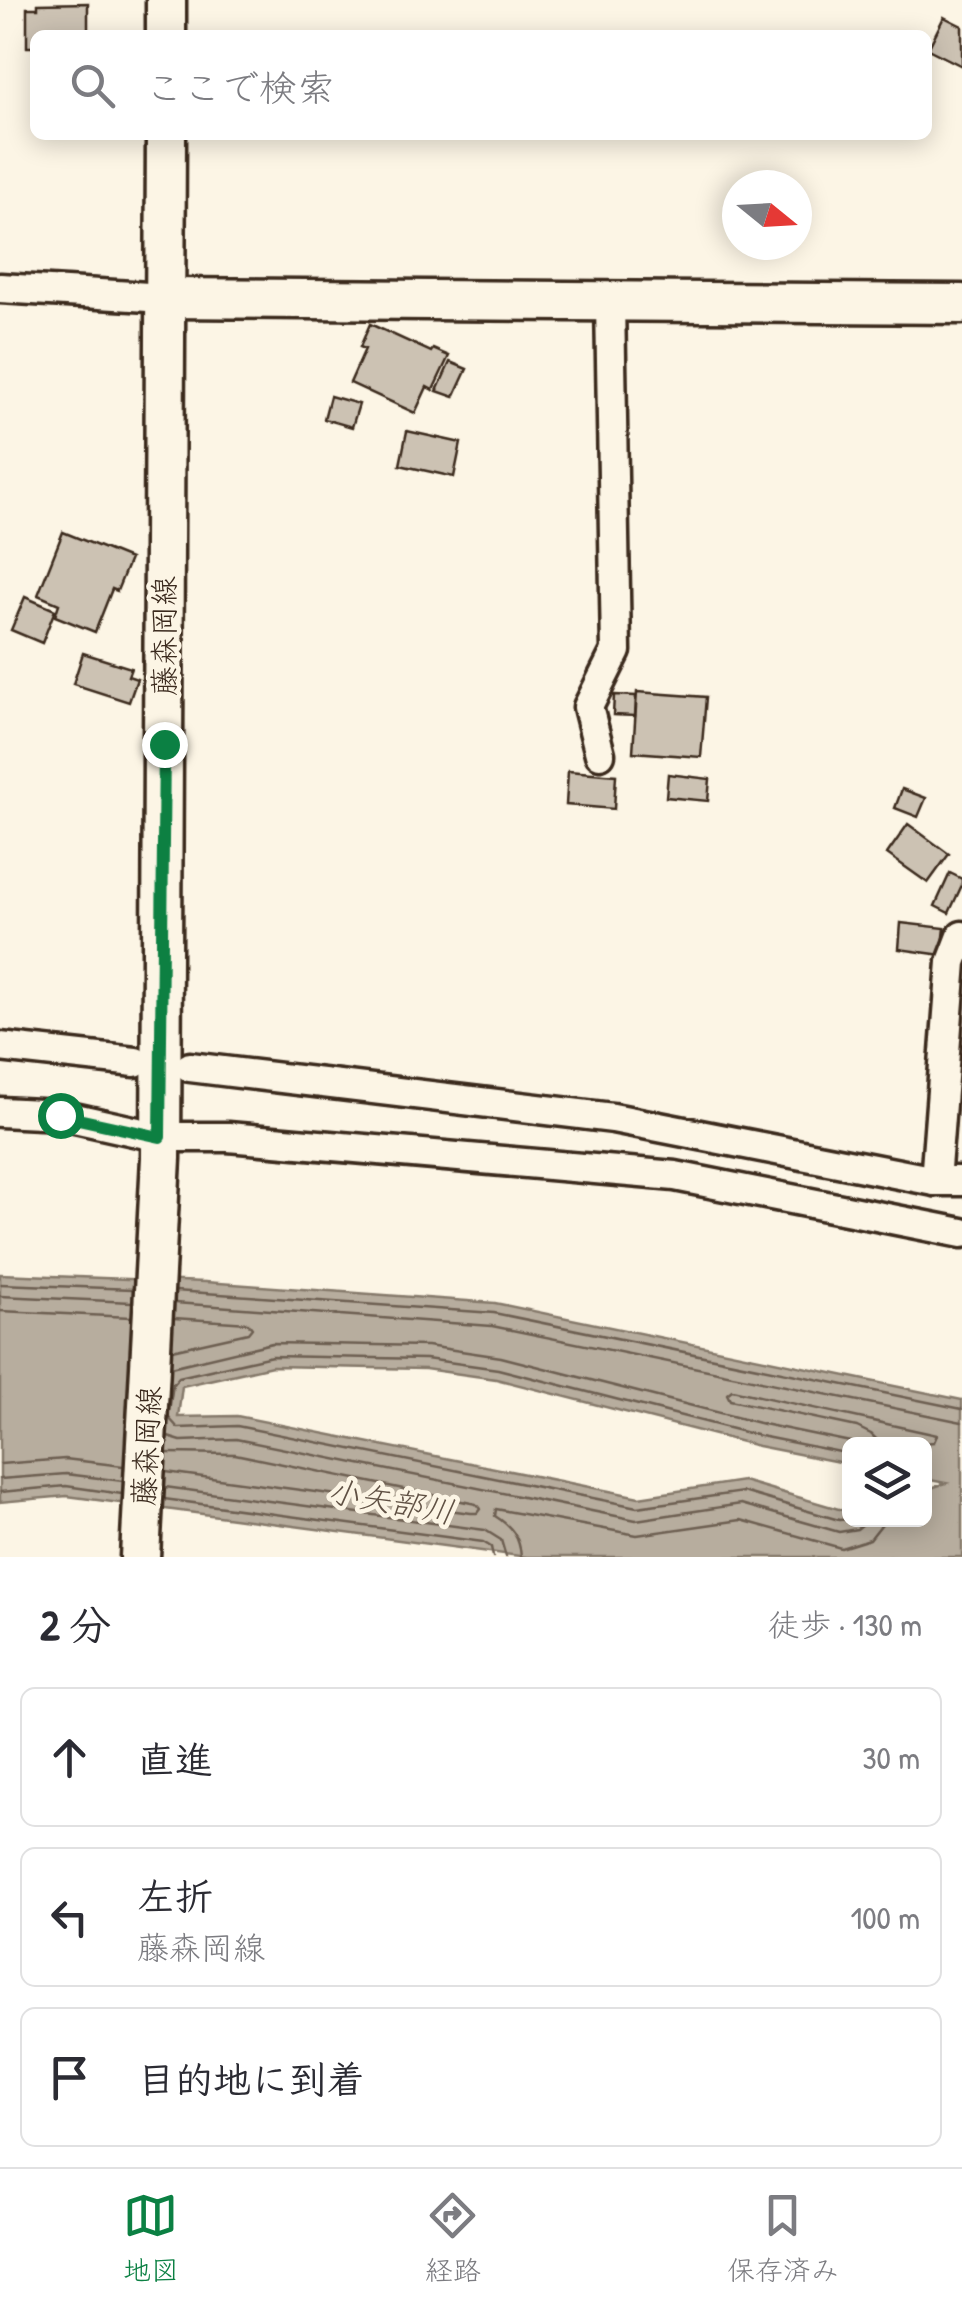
<!DOCTYPE html>
<html lang="ja">
<head>
<meta charset="utf-8">
<style>
  :root { --surface:#fff; --page:#f2f2f3; --text:#2b2b33; --muted:#7c7c81; --line:#e1e1e2; --accent:#0b8043 }
  body { margin:0; font-family:"Patrick Hand","Klee One",sans-serif; background:var(--page); color:var(--text) }
  .controls { position:absolute; right:30px; bottom:30px; display:grid; overflow:hidden; border-radius:15px; box-shadow:0 5px 25px #0003 }
  .controls button { width:90px; height:90px; display:grid; place-items:center; padding:0; border:0; border-bottom:2px solid var(--line); background:var(--surface); color:var(--text); font:50px sans-serif }
  .compass { position:absolute; left:722px; top:170px; width:90px; height:90px; border-radius:50%; background:var(--surface); box-shadow:0 5px 25px #0003; rotate:108deg }
  .stop { position:absolute; width:30px; height:30px; margin:-22px; border:8px solid #0b8043; border-radius:50%; background:#fff }
  .stop.end { background:#0b8043; border-color:#fff; box-shadow:0 2px 10px #0008 }
  .list { margin:0; padding:0; list-style:none }
  h2 { display:flex; justify-content:space-between; align-items:center; height:130px; margin:0; padding:0 40px; font-size:42px }
  h2 small { font-size:32px; font-weight:400; color:var(--muted) }
  .list li { display:grid; grid-template-columns:65px 1fr auto; gap:30px; align-items:center; box-sizing:border-box; height:140px; margin:0 20px 20px; padding:0 20px; border:2px solid var(--line); border-radius:15px }
  .list b { display:block; font-size:38px; white-space:nowrap }
  .list p { margin:0; font-size:32px; white-space:nowrap; color:var(--muted) }
  .list em { font-size:32px; font-style:normal; color:var(--muted) }
  .icon { flex:none; width:55px; height:55px; fill:none; stroke:currentColor; stroke-width:2; stroke-linecap:round; stroke-linejoin:round }
  .map { position:relative; flex:none; width:962px; height:1557px; overflow:hidden }
  .search { position:absolute; background:var(--surface); box-shadow:0 5px 25px #0003; left:30px; right:30px; top:30px; height:110px; display:flex; align-items:center; gap:25px; box-sizing:border-box; padding:0 35px; border-radius:15px; color:var(--muted); font-size:38px }
  .sheet { height:610px; background:var(--surface) }
  nav { display:flex; justify-content:space-around; align-items:center; box-sizing:border-box; height:140px; border-top:2px solid var(--line); background:var(--surface); font-size:28px; color:var(--muted) }
  nav a { display:grid; justify-items:center; gap:5px }
  nav .on { color:var(--accent) }
  .map>svg:first-child { display:block }
</style>
</head>
<body>
<div class="map">
<svg width="962" height="1557" viewBox="0 0 962 1557">
  <rect width="100%" height="100%" fill="#fcf5e5"/>
  <filter id="ink" filterUnits="userSpaceOnUse"><feTurbulence type="fractalNoise" baseFrequency=".01" numOctaves="2"/><feDisplacementMap in="SourceGraphic" scale="20" xChannelSelector="R" yChannelSelector="G"/><feConvolveMatrix kernelMatrix="1 2 1 2 8 2 1 2 1" color-interpolation-filters="sRGB"/></filter>
  <g filter="url(#ink)">
    <path fill="#b7ad9e" stroke="#85796b" stroke-width="2.5" fill-rule="evenodd" d="M 0,1274 L 205,1282 L 495,1303 L 962,1400 L 962,1557 L 527,1557 L 67,1496 L 0,1502 ZM 272,1366 L 425,1369 L 496,1379 L 758,1446 L 849,1464 L 850,1444 L 924,1444 L 925,1479 L 946,1483 L 925,1490 L 924,1520 L 850,1520 L 849,1508 L 842,1510 L 743,1481 L 639,1497 L 237,1416 L 178,1417 L 182,1386 Z"/>
    <g fill="none" stroke-linecap="round" stroke-linejoin="round">
      <g stroke="#6d5e51" stroke-width="2.5">
        <path d="M 0,1284 L 133,1289"/>
        <path d="M 175,1291 L 494,1313 L 962,1409"/>
        <path d="M 0,1296 L 132,1302"/>
        <path d="M 175,1303 L 492,1326 L 962,1422"/>
        <path d="M 0,1311 L 131,1317"/>
        <path d="M 172,1350 L 248,1333 L 252,1328 L 248,1323 L 174,1318"/>
        <path d="M 171,1367 L 272,1343 L 427,1346 L 501,1357 L 763,1424 L 860,1444"/>
        <path d="M 169,1411 L 173,1384 L 179,1377 L 272,1356 L 426,1359 L 498,1369 L 760,1436 L 850,1454"/>
        <path d="M 169,1418 L 178,1428 L 237,1426 L 637,1507 L 743,1492 L 839,1520 L 850,1519"/>
        <path d="M 168,1437 L 181,1441 L 236,1439 L 636,1520 L 741,1504 L 839,1532 L 857,1529 L 868,1520"/>
        <path d="M 881,1444 L 871,1434 L 857,1427 L 730,1400 L 727,1394 L 732,1390 L 937,1435 L 934,1442 L 912,1444"/>
        <path d="M 0,1464 L 65,1459 L 123,1466"/>
        <path d="M 166,1472 L 471,1513 L 477,1513 L 480,1509 L 476,1504 L 235,1454 L 167,1453"/>
        <path d="M 0,1479 L 66,1474 L 123,1481"/>
        <path d="M 165,1487 L 485,1530 L 501,1540 L 506,1557"/>
        <path d="M 0,1492 L 66,1486 L 122,1494"/>
        <path d="M 164,1499 L 483,1542 L 491,1547 L 493,1557"/>
        <path d="M 521,1557 C 520,1537 511,1526 495,1516 L 496,1509 L 637,1535 L 741,1520 L 841,1548 L 870,1539 L 885,1520"/>
      </g>
    </g>
    <g fill="#ccc2b3" stroke="#3b2a1e" stroke-width="2.5">
      <path d="M 88,3 L 88,35 L 102,35 L 35,35 L 35,47 L 27,47 L 27,8 L 38,8 L 38,4 Z"/>
      <path d="M 944,17 L 962,26 L 962,66 L 928,49 Z"/>
      <path d="M 370,324 L 431,352 L 433,349 L 449,356 L 433,390 L 427,387 L 415,413 L 350,383 L 365,349 L 360,347 Z"/>
      <path d="M 450,362 L 467,369 L 454,397 L 437,391 Z"/>
      <path d="M 330,396 L 359,404 L 352,427 L 324,419 Z"/>
      <path d="M 407,431 L 461,443 L 454,477 L 400,465 Z"/>
      <path d="M 63,532 L 130,559 L 117,591 L 112,589 L 95,632 L 55,616 L 59,604 L 38,595 Z"/>
      <path d="M 25,597 L 55,610 L 42,643 L 11,630 Z"/>
      <path d="M 83,653 L 131,668 L 128,676 L 137,679 L 129,702 L 73,684 Z"/>
      <path d="M 637,692 L 706,697 L 701,757 L 633,752 Z"/>
      <path d="M 614,695 L 636,696 L 635,716 L 613,715 Z"/>
      <path d="M 568,771 L 616,775 L 614,809 L 566,805 Z"/>
      <path d="M 668,774 L 710,779 L 708,801 L 666,797 Z"/>
      <path d="M 902,789 L 926,798 L 918,817 L 895,808 Z"/>
      <path d="M 908,824 L 949,854 L 928,883 L 887,854 Z"/>
      <path d="M 950,873 L 962,879 L 962,885 L 949,913 L 935,906 Z"/>
      <path d="M 901,923 L 945,928 L 942,955 L 899,949 Z"/>
    </g>
    <g fill="none" stroke-linecap="round" stroke-linejoin="round">
      <defs>
        <g id="street">
          <path d="M 0,288 L 165,298"/>
          <path d="M 600,754 L 588,707 L 616,651 L 610,302"/>
          <path d="M 0,1047 L 135,1062"/>
          <path d="M 190,1067 L 613,1118 L 935,1181 L 962,1181"/>
          <path d="M 0,1112 L 61,1115 L 160,1137 L 228,1137 L 675,1176 L 962,1233"/>
          <path d="M 935,1181 L 952,962 L 962,936"/>
        </g>
        <g id="secondary">
          <path d="M 166,0 L 166,35"/>
          <path d="M 165,298 L 962,304"/>
          <path d="M 140,1557 L 161,1158 L 166,135"/>
        </g>
      </defs>
      <use href="#street" stroke="#3b2a1e" stroke-width="35"/>
      <use href="#secondary" stroke="#3b2a1e" stroke-width="45"/>
      <use href="#street" stroke="#fcf5e5" stroke-width="28"/>
      <use href="#secondary" stroke="#fcf5e5" stroke-width="38"/>
    </g>
  </g>
  <g fill="none" stroke-linecap="round" stroke-linejoin="round" filter="url(#ink)">
    <path stroke="#0b8043" stroke-width="12" d="M 60,1115 L 160,1137 L 164,744"/>
  </g>
  <g text-anchor="middle" dominant-baseline="central" stroke-width="9" stroke-linejoin="round" paint-order="stroke">
    <g font-size="30" fill="#3b2a1e" stroke="#fcf5e5">
      <text transform="translate(164 636) rotate(-90)">藤森岡線</text>
      <text transform="translate(146 1446) rotate(-87)">藤森岡線</text>
    </g>
    <g font-size="32" font-style="italic" fill="#605144" stroke="#fcf5e5">
      <text transform="translate(391 1501) rotate(10)">小矢部川</text>
    </g>
  </g>
</svg>
<div class="controls">
<button><svg class="icon" aria-label="layers" viewBox="0 0 24 24"><path d="M12 4l9 5-9 5-9-5zM3 14l9 5 9-5"/></svg></button>
</div>
<svg class="compass" viewBox="-18 -18 36 36"><path d="M0-13l5 13h-10z" fill="#e53935"/><path d="M0 13l5-13h-10z" fill="#7c7c81"/></svg>
<div class="stop" style="left:60px;top:1115px"></div>
<div class="stop end" style="left:164px;top:744px"></div>
<div class="search"><svg class="icon" aria-label="search" viewBox="0 0 24 24"><circle cx="10" cy="10" r="6"/><path d="M15 15l6 6"/></svg>ここで検索</div>
</div>
<section class="sheet">
<h2>2 分<small>徒歩 · 130 m</small></h2>
<ul class="list">
<li><svg class="icon" aria-label="ahead" viewBox="0 0 24 24"><path d="M12 20V5M6 11l6-6 6 6"/></svg><div><b>直進</b></div><em>30 m</em></li>
<li><svg class="icon" aria-label="left" viewBox="0 0 24 24"><path d="M17 20v-9H6M10 6l-5 5 5 5"/></svg><div><b>左折</b><p>藤森岡線</p></div><em>100 m</em></li>
<li><svg class="icon" aria-label="arrive" viewBox="0 0 24 24"><path d="M6 21V4h12l-3 4 3 4H6"/></svg><div><b>目的地に到着</b></div></li>
</ul>
</section>
<nav>
<a class="on"><svg class="icon" aria-label="map" viewBox="0 0 24 24"><path d="M3 6l6-2 6 2 6-2v14l-6 2-6-2-6 2zM9 4v14M15 6v14"/></svg>地図</a>
<a><svg class="icon" aria-label="directions" viewBox="0 0 24 24"><path d="M12 3l9 9-9 9-9-9zM9 14v-3h6M13 9l2 2-2 2"/></svg>経路</a>
<a><svg class="icon" aria-label="saved" viewBox="0 0 24 24"><path d="M7 4h10v16l-5-4-5 4z"/></svg>保存済み</a>
</nav>
</body>
</html>
